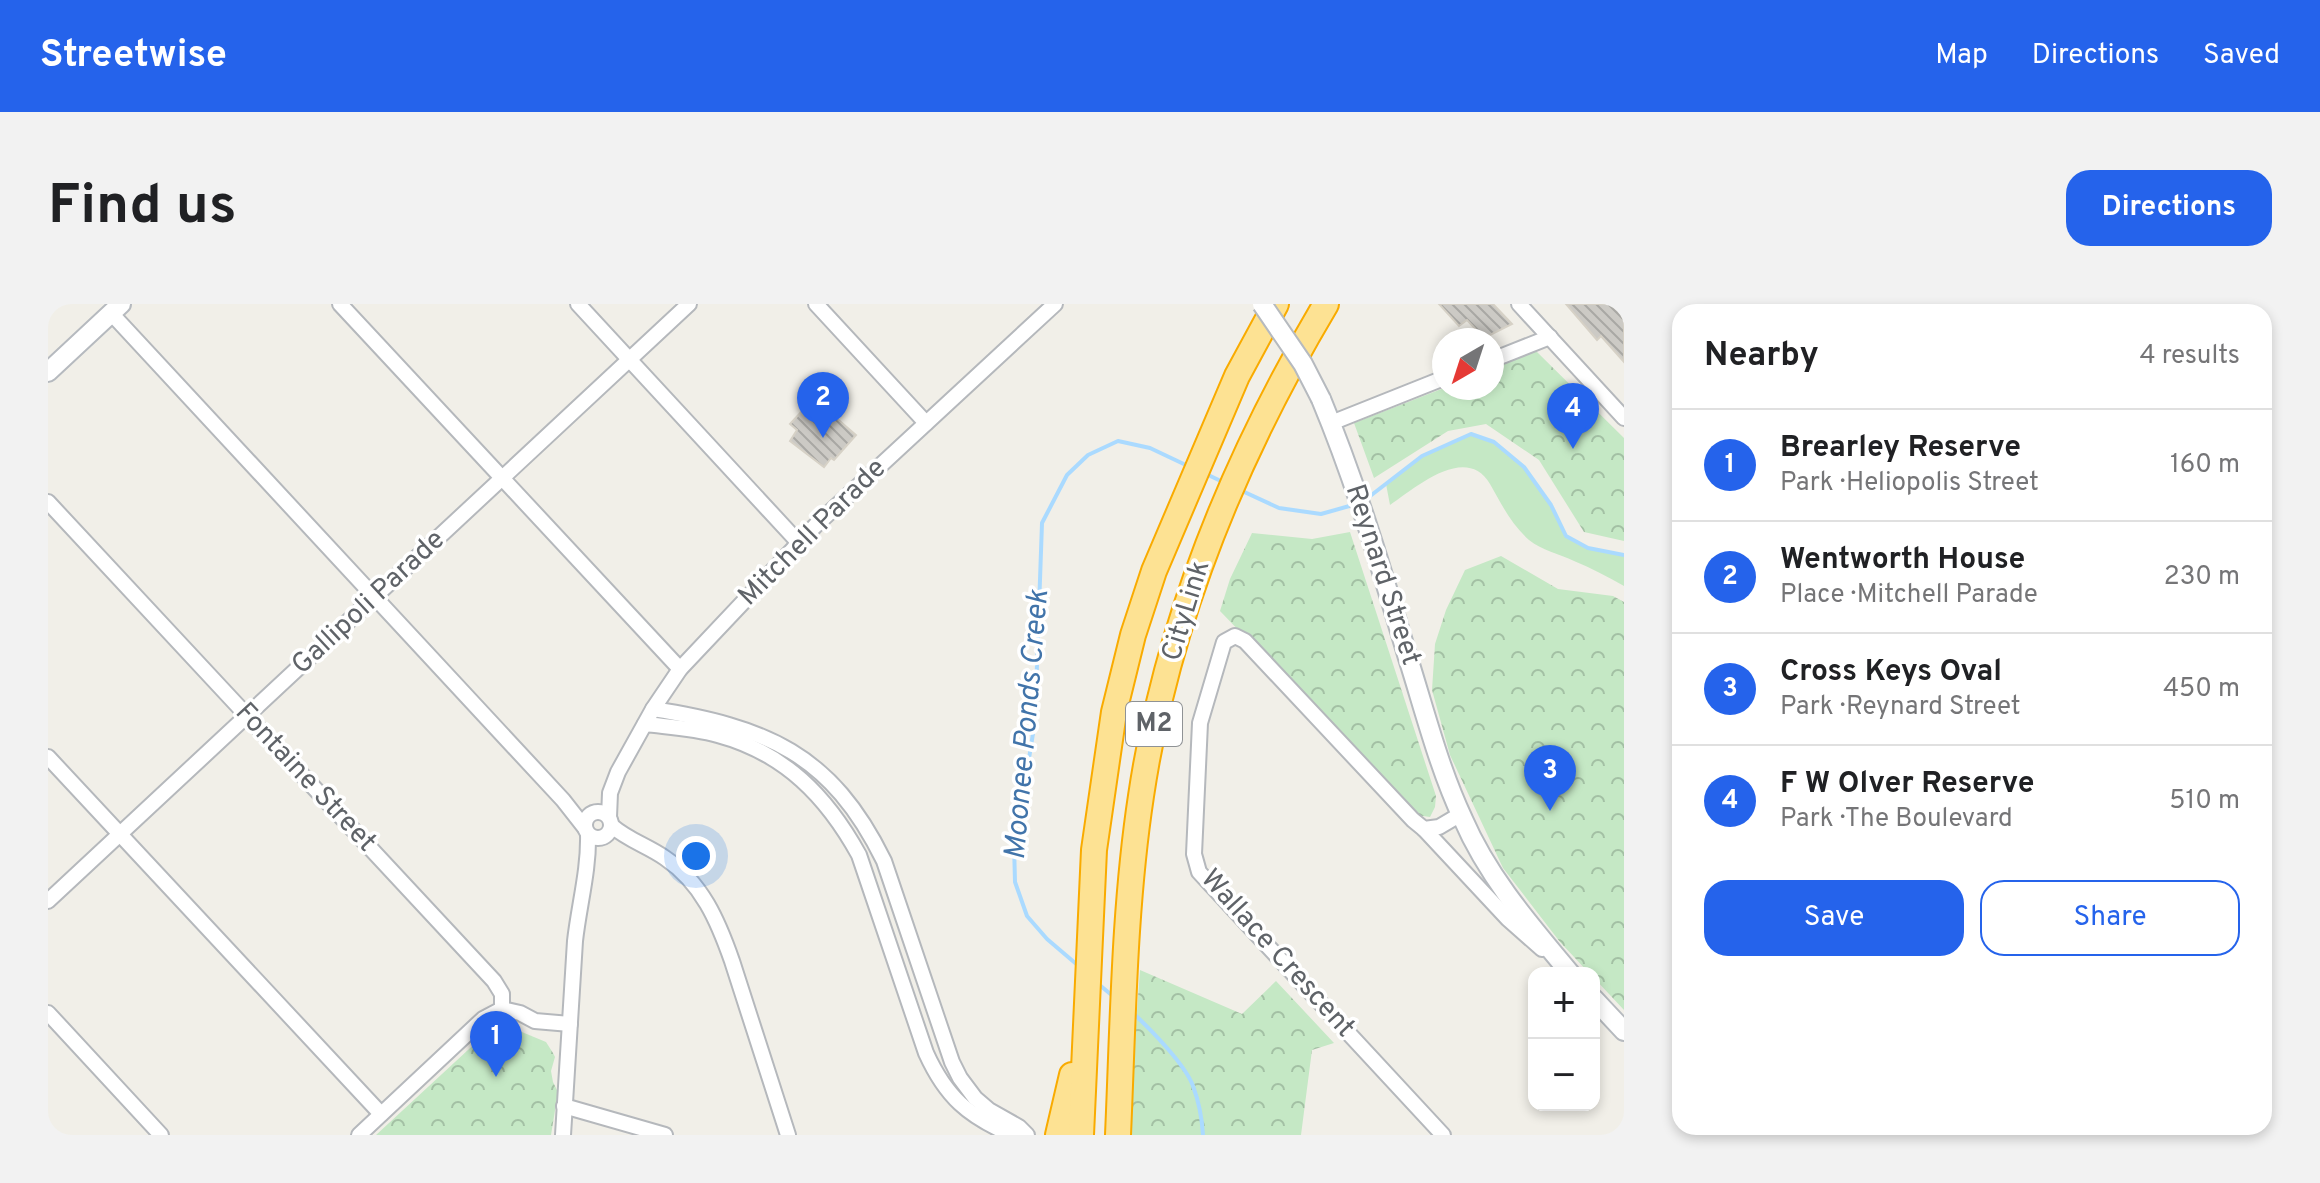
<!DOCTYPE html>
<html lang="en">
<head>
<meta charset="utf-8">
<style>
  :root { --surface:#fff; --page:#f2f2f2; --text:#202124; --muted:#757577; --line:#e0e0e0; --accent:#2563eb }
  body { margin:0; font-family:Overpass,sans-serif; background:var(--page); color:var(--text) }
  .controls { position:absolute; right:24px; bottom:24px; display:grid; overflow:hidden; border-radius:16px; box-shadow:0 4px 12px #0003 }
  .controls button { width:72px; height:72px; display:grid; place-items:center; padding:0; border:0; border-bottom:2px solid var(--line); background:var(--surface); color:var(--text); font:40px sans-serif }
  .compass { position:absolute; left:1384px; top:24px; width:72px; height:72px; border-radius:50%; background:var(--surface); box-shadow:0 4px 12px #0003; rotate:219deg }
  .you { position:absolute; left:648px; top:552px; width:28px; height:28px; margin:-20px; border:6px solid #fff; border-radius:50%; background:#1a73e8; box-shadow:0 0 0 12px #1a73e833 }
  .badge { display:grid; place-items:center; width:52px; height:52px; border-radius:50%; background:var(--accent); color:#fff; font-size:26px; font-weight:700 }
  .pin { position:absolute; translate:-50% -66px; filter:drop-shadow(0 2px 4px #0008) }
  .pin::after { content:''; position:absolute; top:42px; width:28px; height:24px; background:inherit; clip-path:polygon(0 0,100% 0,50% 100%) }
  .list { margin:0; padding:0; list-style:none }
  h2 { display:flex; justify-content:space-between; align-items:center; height:104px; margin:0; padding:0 32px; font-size:34px }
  h2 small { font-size:26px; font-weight:400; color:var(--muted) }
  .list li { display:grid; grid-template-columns:52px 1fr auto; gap:24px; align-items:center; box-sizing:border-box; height:112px; padding:0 32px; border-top:2px solid var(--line) }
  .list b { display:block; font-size:30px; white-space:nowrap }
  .list p { margin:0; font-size:26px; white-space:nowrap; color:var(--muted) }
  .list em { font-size:26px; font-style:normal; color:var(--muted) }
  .actions { display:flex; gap:16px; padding:24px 32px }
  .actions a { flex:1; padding:18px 0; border:2px solid var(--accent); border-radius:24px; text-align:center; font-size:28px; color:var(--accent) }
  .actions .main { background:var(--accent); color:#fff }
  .map { position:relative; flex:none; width:1576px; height:831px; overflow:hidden; border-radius:24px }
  header { display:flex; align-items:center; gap:48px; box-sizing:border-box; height:112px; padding:0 40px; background:var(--accent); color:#fff }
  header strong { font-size:38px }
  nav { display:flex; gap:44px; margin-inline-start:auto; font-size:28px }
  .intro { display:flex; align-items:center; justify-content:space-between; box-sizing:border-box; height:192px; padding:0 48px }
  h1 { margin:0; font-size:56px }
  .button { padding:20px 36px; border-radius:24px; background:var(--accent); color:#fff; font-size:28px; font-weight:700 }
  main { display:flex; gap:48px; padding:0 48px }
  aside { flex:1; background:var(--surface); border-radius:24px; box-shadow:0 4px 12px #0003 }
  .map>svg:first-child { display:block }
</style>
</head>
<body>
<header>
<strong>Streetwise</strong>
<nav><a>Map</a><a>Directions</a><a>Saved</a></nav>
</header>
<div class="intro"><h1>Find us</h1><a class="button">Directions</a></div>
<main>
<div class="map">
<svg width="1576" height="831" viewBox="0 0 1576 831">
  <defs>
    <pattern id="park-crowns" width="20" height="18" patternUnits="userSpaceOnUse" patternTransform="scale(2)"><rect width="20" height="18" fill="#c5e8c5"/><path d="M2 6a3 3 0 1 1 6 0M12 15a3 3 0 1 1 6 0" fill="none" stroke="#a3c0a4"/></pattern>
    <pattern id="building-back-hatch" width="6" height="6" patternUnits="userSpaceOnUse" patternTransform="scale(2)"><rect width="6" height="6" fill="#cccac5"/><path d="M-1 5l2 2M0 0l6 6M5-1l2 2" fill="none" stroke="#a9a8a4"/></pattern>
  </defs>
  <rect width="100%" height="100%" fill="#f1efe8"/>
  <path fill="#c5e8c5" d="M 1423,130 L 1446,138 L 1476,163 L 1503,201 L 1518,232 L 1540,244 L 1576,251 L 1576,282 C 1560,273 1543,264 1526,257 C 1512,250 1493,246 1481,236 C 1463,220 1454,201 1442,180 C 1418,139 1367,184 1342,201 L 1338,180 L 1374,152 Z"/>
  <g fill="url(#park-crowns)">
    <path d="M 1488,47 L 1576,134 L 1576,237 L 1536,228 L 1491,156 L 1438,120 L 1400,127 L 1326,174 L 1306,119 L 1396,84 L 1444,84 L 1444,65 Z"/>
    <path d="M 1302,228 L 1388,492 L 1387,503 L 1382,513 L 1368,511 L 1172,307 L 1182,275 L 1204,229 L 1264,235 Z"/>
    <path d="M 1453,252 L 1510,285 L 1565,292 L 1576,298 L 1576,706 L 1546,674 L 1546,669 L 1541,669 L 1512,638 L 1455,564 L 1402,451 L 1384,386 L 1387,340 L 1398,306 L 1417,266 Z"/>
    <path d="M 1092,666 L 1194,710 L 1228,677 L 1286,739 L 1264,746 L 1253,831 L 1080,831 Z"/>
    <path d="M 452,719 L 498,738 L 505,749 L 507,753 L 503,767 L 505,778 L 510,788 L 503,831 L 328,831 L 447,721 Z"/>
  </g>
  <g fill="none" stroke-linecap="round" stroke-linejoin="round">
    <g stroke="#aadaff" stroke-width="4">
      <path d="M 1156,169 L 1177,179"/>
      <path d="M 1192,186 L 1231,204 L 1273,210 L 1305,201"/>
      <path d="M 1317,196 L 1374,152 L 1423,130 L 1446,138 L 1476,163 L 1503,201 L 1518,232 L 1540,244 L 1576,251"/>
      <path d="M 1033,664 L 999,635 L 979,612 L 967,578 L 966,540 L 971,489 L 979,467 L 987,417 L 994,219 L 1019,171 L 1040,151 L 1070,137 L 1102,144 L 1140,162"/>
      <path d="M 1048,678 L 1066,693"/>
      <path d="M 1085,709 C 1102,725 1137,760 1145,782 C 1151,798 1154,814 1155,831"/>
    </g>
  </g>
  <g fill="url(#building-back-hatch)" stroke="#d6d1c6" stroke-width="2">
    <path d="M 1391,0 L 1445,0 L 1464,20 L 1436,34 L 1419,16 L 1411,22 Z"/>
    <path d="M 1518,0 L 1571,0 L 1576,6 L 1576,58 L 1553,32 L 1549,36 Z"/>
    <path d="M 772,100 L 808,131 L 786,156 L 783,154 L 776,163 L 742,137 L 749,126 L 742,120 L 754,107 L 762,112 Z"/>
  </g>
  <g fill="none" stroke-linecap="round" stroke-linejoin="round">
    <defs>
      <g id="street">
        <path d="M 292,0 L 632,365"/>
        <path d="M 530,0 L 751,239"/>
        <path d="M 768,0 L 878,119"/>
        <path d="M 1471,0 L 1576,114"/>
        <path d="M 63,9 L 515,496 L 537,524"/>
        <path d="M 1444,56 L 1502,33"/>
        <path d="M 1283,119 L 1396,74"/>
        <path d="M 0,198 L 446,677 L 454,690 L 454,705 L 472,709 L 487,717 L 522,720"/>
        <path d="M 605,405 C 718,423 783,449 836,557 L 904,758 L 912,774 L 927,794 L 941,806 L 971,823 L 979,831"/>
        <path d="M 597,420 C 622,423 646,424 670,431 C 737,449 779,493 811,551 L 878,749 C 898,793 920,812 964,831"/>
        <path d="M 0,453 L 333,810"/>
        <circle cx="550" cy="521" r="13"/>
        <path d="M 561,513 L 562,489 L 570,468 L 605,405 L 632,365 L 767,222 L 1007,0"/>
        <path d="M 564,522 C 580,536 600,542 617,554 C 654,579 670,617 684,657 L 740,831"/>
        <path d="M 1376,525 L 1460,615 L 1494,645"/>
        <path d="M 0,597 L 641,0"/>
        <path d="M 0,709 L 113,831"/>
        <path d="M 516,802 L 617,831"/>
        <path d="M 311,831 L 435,715 L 454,705"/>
        <path d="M 515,831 L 527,637 C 531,601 541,566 540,530"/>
        <path d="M 1395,831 L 1151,568 L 1146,550 L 1152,419 L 1176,338 L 1187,332 L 1197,337 L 1365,516 L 1376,525 L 1391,523 L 1413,510"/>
      </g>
      <g id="secondary">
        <path d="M 0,68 L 73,0"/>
        <path d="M 1273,95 C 1308,179 1334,267 1360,354 C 1377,408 1391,464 1415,515 C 1440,573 1482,621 1522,669"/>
        <path d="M 1546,695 L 1576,727"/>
      </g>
      <g id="highway">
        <path d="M 1010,831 L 1024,771"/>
        <path d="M 1033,831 L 1046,546 L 1066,408 L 1085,331 L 1106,267 L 1189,72 L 1228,0"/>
        <path d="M 1070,831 C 1075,718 1076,604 1093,492 C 1119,317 1188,151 1278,0"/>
      </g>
    </defs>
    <use href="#street" stroke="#b5b8bc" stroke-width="18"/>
    <use href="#secondary" stroke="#b6babf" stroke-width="22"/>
    <use href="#highway" stroke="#f9ab00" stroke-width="28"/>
    <use href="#street" stroke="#fff" stroke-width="14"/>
    <use href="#secondary" stroke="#fff" stroke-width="18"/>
    <use href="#highway" stroke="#fde293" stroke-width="24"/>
    <defs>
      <path id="secondary-bridge" d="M 1214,0 L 1255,60 L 1273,95"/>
    </defs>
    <use href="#secondary-bridge" stroke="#b6babf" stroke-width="22" stroke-linecap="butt"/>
    <use href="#secondary-bridge" stroke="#fff" stroke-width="18"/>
  </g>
  <g text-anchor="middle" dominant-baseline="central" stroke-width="7" stroke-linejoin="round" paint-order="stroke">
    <rect fill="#fff" stroke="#8f9295" stroke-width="2" x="1078" y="398" width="56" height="44" rx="6"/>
    <g font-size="26" font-weight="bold" fill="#5f6368">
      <text x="1106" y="420">M2</text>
    </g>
    <g font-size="28" fill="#5f6368" stroke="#fff">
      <text transform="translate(765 229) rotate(-45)">Mitchell Parade</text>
      <text transform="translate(1334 271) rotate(72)">Reynard Street</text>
      <text transform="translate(321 299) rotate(-43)">Gallipoli Parade</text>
      <text transform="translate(1139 307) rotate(-73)">CityLink</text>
      <text transform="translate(257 474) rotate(47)">Fontaine Street</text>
      <text transform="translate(1229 650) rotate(48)">Wallace Crescent</text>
    </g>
    <g font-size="30" font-style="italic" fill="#4174aa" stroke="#fff">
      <text transform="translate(980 421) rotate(-85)">Moonee Ponds Creek</text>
    </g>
  </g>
</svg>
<div class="controls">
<button>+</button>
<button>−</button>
</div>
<svg class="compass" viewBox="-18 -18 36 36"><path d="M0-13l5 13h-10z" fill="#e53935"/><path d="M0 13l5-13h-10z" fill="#757577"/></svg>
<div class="you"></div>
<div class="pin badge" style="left:448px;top:773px">1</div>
<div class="pin badge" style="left:775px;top:134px">2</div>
<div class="pin badge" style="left:1502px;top:507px">3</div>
<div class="pin badge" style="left:1525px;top:145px">4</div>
</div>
<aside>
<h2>Nearby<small>4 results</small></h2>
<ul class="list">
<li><span class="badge">1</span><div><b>Brearley Reserve</b><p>Park · Heliopolis Street</p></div><em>160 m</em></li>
<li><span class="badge">2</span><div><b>Wentworth House</b><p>Place · Mitchell Parade</p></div><em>230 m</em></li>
<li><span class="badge">3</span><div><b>Cross Keys Oval</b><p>Park · Reynard Street</p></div><em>450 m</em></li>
<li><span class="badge">4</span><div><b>F W Olver Reserve</b><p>Park · The Boulevard</p></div><em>510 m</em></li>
</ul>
<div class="actions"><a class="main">Save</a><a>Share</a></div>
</aside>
</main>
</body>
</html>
